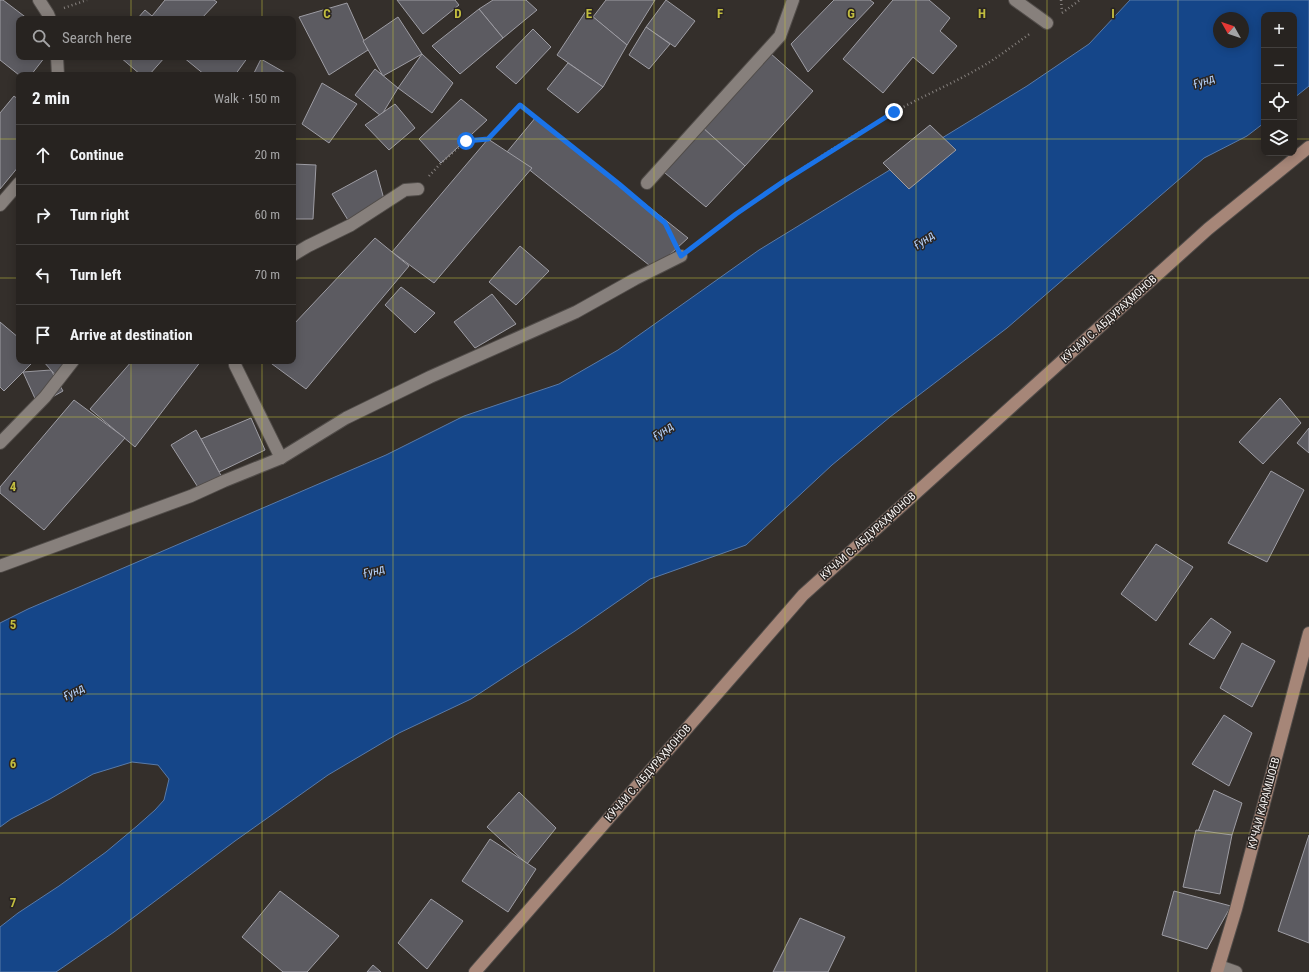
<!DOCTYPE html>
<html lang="en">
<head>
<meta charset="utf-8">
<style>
  :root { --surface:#272320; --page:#2f2b29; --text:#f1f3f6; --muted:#a4a4a5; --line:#43403e }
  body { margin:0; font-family:"Roboto Condensed",sans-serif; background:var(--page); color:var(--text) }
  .controls { position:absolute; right:12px; top:12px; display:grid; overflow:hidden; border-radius:8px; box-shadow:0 2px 10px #0003 }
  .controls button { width:36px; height:36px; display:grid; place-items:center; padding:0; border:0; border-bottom:1px solid var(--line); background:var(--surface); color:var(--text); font:20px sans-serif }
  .compass { position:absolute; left:1213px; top:12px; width:36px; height:36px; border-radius:50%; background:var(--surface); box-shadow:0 2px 10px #0003; rotate:310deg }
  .stop { position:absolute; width:12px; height:12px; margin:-9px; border:3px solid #1a73e8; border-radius:50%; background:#fff }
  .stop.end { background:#1a73e8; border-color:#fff; box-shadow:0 1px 4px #0008 }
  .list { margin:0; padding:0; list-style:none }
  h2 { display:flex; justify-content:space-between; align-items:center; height:52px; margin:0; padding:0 16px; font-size:17px }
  h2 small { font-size:13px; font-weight:400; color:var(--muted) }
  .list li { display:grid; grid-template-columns:26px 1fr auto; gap:12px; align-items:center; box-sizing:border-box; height:60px; padding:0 16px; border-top:1px solid var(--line) }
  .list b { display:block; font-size:15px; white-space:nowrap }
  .list em { font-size:13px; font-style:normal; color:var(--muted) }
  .icon { flex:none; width:22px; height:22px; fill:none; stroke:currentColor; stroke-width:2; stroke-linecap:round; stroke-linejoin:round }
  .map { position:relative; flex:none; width:1309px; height:972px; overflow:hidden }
  .search { position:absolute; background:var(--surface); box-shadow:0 2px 10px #0003; left:16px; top:16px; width:280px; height:44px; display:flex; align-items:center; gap:10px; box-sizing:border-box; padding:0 14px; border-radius:8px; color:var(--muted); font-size:15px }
  .panel { position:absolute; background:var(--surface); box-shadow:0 2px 10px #0003; left:16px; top:72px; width:280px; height:292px; border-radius:8px }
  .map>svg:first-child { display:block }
</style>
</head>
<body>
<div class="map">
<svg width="1309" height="972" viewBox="0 0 1309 972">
  <rect width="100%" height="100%" fill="#342f2b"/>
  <path fill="#154689" stroke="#597aa8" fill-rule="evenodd" d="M 1130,0 L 1309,0 L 1309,86 L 1294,98 L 1294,15 L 1264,15 L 1264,123 L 1247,136 L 1204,158 L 1007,328 L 890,417 L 832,465 L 746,545 L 650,579 L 575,631 L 471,699 L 399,733 L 328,775 L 235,841 L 114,932 L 56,972 L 0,972 L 0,927 L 18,913 L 59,886 L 106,852 L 137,826 L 155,810 L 164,800 L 169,779 L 158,765 L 132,762 L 93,774 L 50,799 L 11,819 L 0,827 L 0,623 L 28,609 L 386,455 L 464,416 L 559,384 L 618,350 L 759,250 L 1027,86 L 1089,44 ZM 1219,18 L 1243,18 L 1243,42 L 1219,42 Z"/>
  <g fill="#5c5b61" stroke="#9e9da4">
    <path d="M 0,0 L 3,0 L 28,19 L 19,19 L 19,57 L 45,57 L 31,75 L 19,75 L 0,60 Z"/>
    <path d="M 165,0 L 214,0 L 217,2 L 201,19 L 155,19 L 152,16 Z"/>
    <path d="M 397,0 L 455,0 L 459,5 L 423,34 Z"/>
    <path d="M 493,0 L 526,0 L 537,10 L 503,38 L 479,9 Z"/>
    <path d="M 606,0 L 655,0 L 627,45 L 593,17 Z"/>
    <path d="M 666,0 L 695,21 L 675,47 L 646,27 Z"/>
    <path d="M 834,0 L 870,0 L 874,3 L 808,72 L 791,44 Z"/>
    <path d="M 893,0 L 929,0 L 950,18 L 940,31 L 957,46 L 933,74 L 913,57 L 883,93 L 843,59 Z"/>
    <path d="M 347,3 L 368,50 L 329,75 L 299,17 Z"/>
    <path d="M 479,9 L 503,38 L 460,74 L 432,46 Z"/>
    <path d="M 145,10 L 152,16 L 155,19 L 137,19 Z"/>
    <path d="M 586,11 L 627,45 L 603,87 L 557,55 Z"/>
    <path d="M 398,17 L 422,54 L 383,76 L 363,41 Z"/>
    <path d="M 646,27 L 670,44 L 649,69 L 629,55 Z"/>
    <path d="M 533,29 L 551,47 L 516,84 L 496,67 Z"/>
    <path d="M 770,53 L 813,91 L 745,166 L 702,127 Z"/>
    <path d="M 422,54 L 453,83 L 432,113 L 398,88 Z"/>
    <path d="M 120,57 L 165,57 L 149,75 L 141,75 Z"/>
    <path d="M 183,57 L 248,57 L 235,75 L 205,75 Z"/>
    <path d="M 261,59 L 289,75 L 253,75 Z"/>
    <path d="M 568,63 L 603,87 L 578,113 L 547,89 Z"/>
    <path d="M 375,69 L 398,88 L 381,116 L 355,95 Z"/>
    <path d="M 322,83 L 357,104 L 329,143 L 302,124 Z"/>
    <path d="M 14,96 L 19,100 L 19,166 L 0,189 L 0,113 Z"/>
    <path d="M 461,99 L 487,120 L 441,163 L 419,139 Z"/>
    <path d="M 395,104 L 415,128 L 389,150 L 365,125 Z"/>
    <path d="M 536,117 L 688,238 L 654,269 L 507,152 Z"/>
    <path d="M 930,125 L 956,150 L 909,189 L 883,163 Z"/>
    <path d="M 702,127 L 745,166 L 706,207 L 665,173 Z"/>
    <path d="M 488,139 L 532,168 L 434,283 L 392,252 Z"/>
    <path d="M 293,164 L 316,165 L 313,219 L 293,219 Z"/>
    <path d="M 376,170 L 385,203 L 351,225 L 332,194 Z"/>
    <path d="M 375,238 L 409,266 L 306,389 L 268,361 L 293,361 L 293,325 Z"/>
    <path d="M 520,246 L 549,271 L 516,305 L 489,282 Z"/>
    <path d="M 401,287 L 435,313 L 415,333 L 385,305 Z"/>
    <path d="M 492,294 L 516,324 L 475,348 L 454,322 Z"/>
    <path d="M 0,322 L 19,338 L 19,361 L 34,361 L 4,391 L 0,387 Z"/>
    <path d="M 43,361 L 70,361 L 59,379 Z"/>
    <path d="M 132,361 L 201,361 L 135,447 L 90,409 Z"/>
    <path d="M 51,370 L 63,391 L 38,405 L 23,372 Z"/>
    <path d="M 1280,398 L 1301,423 L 1263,464 L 1239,442 Z"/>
    <path d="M 74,400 L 125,438 L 44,530 L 0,493 L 0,487 Z"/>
    <path d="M 251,418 L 265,450 L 219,472 L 201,439 Z"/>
    <path d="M 1309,428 L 1309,453 L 1297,443 Z"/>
    <path d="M 196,430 L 224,481 L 201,492 L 171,445 Z"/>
    <path d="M 1271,471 L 1304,490 L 1267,562 L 1228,543 Z"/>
    <path d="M 1156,544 L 1193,567 L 1156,621 L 1121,594 Z"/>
    <path d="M 1211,618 L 1231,632 L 1214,659 L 1189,644 Z"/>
    <path d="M 1242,643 L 1275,661 L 1252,707 L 1220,688 Z"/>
    <path d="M 1224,715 L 1252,733 L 1229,786 L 1192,764 Z"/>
    <path d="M 1214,790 L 1242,803 L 1232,835 L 1195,839 Z"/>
    <path d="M 519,792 L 556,828 L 527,864 L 487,827 Z"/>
    <path d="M 1196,830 L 1232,835 L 1220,894 L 1183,887 Z"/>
    <path d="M 1309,835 L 1309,943 L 1278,931 Z"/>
    <path d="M 490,839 L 536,869 L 508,912 L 462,881 Z"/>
    <path d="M 280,891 L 339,936 L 307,972 L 283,972 L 242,937 Z"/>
    <path d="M 1174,891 L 1231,906 L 1207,949 L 1162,935 Z"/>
    <path d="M 431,899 L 463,921 L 427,969 L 398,943 Z"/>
    <path d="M 800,918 L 845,937 L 828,972 L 773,972 Z"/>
    <path d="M 373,965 L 381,972 L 367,972 Z"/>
  </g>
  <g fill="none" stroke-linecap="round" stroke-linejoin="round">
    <defs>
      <g id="lane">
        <path d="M 1015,0 L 1047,23"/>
        <path d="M 647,183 L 780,36 L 793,0"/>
        <path d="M 293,255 L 308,246 L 351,225 L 405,190 L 418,189"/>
        <path d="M 236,361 L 235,365 L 281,458"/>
        <path d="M 0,443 L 45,397 L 73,361"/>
        <path d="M 0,566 L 191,496 L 224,481 L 281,458 L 346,418 L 430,377 L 576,312 L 635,279 L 681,256"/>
        <path d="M 1219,966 L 1236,972"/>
      </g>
      <g id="street">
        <path d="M 39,0 L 48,14 L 50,19"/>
        <path d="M 57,57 L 58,75"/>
        <path d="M 0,205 L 19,183"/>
      </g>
      <g id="secondary">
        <path d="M 475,972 L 803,595 L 1208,229 L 1309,147"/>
        <path d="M 1217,972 L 1236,909 L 1309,633"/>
      </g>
    </defs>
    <use href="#lane" stroke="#514c49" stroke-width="14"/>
    <use href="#street" stroke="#514c49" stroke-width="14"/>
    <use href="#secondary" stroke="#514c49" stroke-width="14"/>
    <g stroke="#86817e" stroke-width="2.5" stroke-dasharray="1 3" stroke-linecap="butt">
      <path d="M 1061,0 L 1062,12"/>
      <path d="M 64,8 L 87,0"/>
      <path d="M 1062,13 L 1080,0"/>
      <path d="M 429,176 L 441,163 L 466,141 L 488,139 L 520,105 L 632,196"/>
      <path d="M 636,199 L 665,223 L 674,241"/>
      <path d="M 694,246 C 758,197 824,152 894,112 C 923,96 954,83 983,66 C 1000,56 1015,44 1031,33"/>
    </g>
    <use href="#lane" stroke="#87807c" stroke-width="12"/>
    <use href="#street" stroke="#87807c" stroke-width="12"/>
    <use href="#secondary" stroke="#a68678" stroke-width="12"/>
  </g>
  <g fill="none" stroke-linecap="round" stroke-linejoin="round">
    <path stroke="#1a73e8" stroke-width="5" d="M 466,141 L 488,139 L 520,105 L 619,184 L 665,223 L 681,256 L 736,214 L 784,181 L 894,112"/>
  </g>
  <path fill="none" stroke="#c2bd3f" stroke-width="1" stroke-opacity="0.55" d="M 131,0 L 131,19M 262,0 L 262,19M 393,0 L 393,972M 524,0 L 524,972M 654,0 L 654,972M 785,0 L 785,972M 916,0 L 916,972M 1047,0 L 1047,972M 1178,0 L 1178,972M 131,57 L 131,75M 262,57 L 262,75M 0,139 L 19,139M 293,139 L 1264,139M 1294,139 L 1309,139M 0,278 L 19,278M 293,278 L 1309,278M 131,361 L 131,972M 262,361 L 262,972M 0,417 L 1309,417M 0,555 L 1309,555M 0,694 L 1309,694M 0,833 L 1309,833"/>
  <g text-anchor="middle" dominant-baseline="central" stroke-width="3" stroke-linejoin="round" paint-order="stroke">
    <g font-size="11" fill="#f7f3f1" stroke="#2a2522">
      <text transform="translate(1109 319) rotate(-42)">КӮЧАИ С. АБДУРАҲМОНОВ</text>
      <text transform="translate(868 536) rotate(-42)">КӮЧАИ С. АБДУРАҲМОНОВ</text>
      <text transform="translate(648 773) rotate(-49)">КӮЧАИ С. АБДУРАҲМОНОВ</text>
      <text transform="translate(1264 803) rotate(-75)">КӮЧАИ КАРАМШОЕВ</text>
    </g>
    <g font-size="12" font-style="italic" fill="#b2cdf3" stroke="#2a2522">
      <text transform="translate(1204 81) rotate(-20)">Ғунд</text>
      <text transform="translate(924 240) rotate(-36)">Ғунд</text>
      <text transform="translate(663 431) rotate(-36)">Ғунд</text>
      <text transform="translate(374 571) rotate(-16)">Ғунд</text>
      <text transform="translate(74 692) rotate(-29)">Ғунд</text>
    </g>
  </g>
  <g font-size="13" text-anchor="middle" font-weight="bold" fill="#c2bd3f" stroke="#2a2522" stroke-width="3" stroke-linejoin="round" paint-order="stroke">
    <text x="327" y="18">C</text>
    <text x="458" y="18">D</text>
    <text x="589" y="18">E</text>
    <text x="720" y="18">F</text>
    <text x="851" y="18">G</text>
    <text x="982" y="18">H</text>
    <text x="1113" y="18">I</text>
    <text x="13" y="491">4</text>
    <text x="13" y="629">5</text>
    <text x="13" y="768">6</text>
    <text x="13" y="907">7</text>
  </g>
</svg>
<div class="controls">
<button>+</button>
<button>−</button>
<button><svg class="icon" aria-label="locate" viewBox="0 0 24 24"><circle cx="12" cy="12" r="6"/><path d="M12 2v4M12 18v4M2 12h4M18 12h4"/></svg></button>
<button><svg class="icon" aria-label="layers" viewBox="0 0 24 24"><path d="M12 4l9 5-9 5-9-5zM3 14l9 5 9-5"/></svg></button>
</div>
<svg class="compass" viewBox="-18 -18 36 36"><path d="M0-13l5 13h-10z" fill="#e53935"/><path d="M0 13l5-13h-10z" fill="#a4a4a5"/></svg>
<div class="stop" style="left:466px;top:141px"></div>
<div class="stop end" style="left:894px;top:112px"></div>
<div class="search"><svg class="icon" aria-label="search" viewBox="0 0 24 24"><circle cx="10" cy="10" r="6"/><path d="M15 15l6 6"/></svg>Search here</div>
<section class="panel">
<h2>2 min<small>Walk · 150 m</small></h2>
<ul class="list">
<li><svg class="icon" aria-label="ahead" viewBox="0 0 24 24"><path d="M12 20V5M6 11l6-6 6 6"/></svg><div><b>Continue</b></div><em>20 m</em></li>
<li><svg class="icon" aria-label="right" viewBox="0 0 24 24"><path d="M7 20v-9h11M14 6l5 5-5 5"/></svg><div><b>Turn right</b></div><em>60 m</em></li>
<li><svg class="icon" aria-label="left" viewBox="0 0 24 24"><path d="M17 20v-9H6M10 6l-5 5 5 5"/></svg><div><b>Turn left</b></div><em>70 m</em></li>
<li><svg class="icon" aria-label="arrive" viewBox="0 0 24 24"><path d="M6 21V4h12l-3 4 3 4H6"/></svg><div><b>Arrive at destination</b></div></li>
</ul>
</section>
</div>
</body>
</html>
